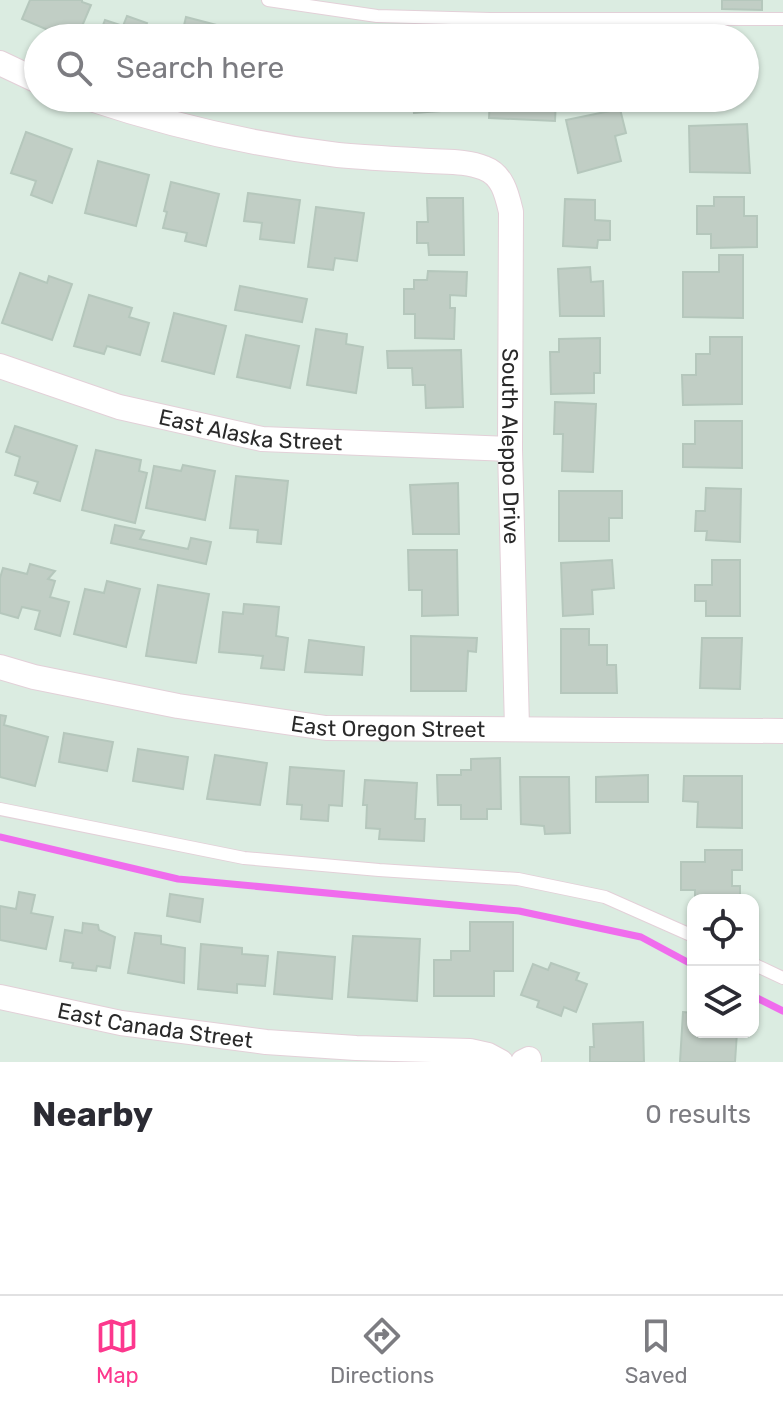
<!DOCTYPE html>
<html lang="en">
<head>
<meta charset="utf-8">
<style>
  :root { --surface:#fff; --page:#f7f7f7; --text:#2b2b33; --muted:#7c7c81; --line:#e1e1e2; --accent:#fc388d }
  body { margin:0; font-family:Rubik,sans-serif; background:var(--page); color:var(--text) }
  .controls { position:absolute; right:24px; bottom:24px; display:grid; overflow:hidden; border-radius:16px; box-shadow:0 2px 6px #0004 }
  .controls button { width:72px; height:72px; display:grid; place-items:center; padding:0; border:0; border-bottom:2px solid var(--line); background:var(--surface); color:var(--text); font:40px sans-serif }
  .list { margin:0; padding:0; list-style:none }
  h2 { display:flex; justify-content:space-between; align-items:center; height:104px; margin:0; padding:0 32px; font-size:34px }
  h2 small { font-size:26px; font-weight:400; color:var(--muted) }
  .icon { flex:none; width:44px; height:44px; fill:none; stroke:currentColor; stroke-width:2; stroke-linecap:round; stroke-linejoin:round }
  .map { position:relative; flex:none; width:783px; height:1062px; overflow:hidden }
  .search { position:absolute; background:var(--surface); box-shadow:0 2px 6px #0004; left:24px; right:24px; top:24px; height:88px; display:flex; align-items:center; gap:20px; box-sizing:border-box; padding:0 28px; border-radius:44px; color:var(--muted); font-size:30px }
  .sheet { height:232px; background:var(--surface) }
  nav { display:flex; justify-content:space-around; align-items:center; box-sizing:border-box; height:112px; border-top:2px solid var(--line); background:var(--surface); font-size:22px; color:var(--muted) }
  nav a { display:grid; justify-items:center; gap:4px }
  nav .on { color:var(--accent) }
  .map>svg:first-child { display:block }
</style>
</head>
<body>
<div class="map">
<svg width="783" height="1062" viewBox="0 0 783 1062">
  <rect width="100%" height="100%" fill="#dbece1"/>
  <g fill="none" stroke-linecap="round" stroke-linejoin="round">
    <g stroke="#f06ced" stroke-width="7">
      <path d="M 0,837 L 178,879 L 519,911 L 641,937 L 693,965"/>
      <path d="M 753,996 L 783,1011"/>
    </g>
  </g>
  <g fill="#c1cec5" stroke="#b5c7bc" stroke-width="2">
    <path d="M 30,0 L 82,0 L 82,2 L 91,5 L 77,38 L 67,38 L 22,19 Z"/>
    <path d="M 722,0 L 762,0 L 762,10 L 722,9 Z"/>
    <path d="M 127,16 L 147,23 L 143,34 L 155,38 L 98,38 L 105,20 L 123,26 Z"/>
    <path d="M 186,17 L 228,28 L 225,38 L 181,38 Z"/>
    <path d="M 252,98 L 317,98 L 314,110 Z"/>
    <path d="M 328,98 L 388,98 L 388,104 L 328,103 Z"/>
    <path d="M 412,98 L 467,98 L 469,109 L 414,113 Z"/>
    <path d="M 490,98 L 556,98 L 555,121 L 489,118 Z"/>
    <path d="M 620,109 L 626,133 L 615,136 L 621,161 L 578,173 L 566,120 Z"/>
    <path d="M 747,124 L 750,173 L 690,172 L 689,126 Z"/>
    <path d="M 26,132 L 72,149 L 52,203 L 31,195 L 36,181 L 11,173 Z"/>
    <path d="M 98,161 L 149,175 L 136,226 L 85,213 Z"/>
    <path d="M 171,182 L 219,194 L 206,246 L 185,241 L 187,233 L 163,228 L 167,212 L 164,211 Z"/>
    <path d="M 248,193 L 300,200 L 294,243 L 260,239 L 262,223 L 244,221 Z"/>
    <path d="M 714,197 L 744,197 L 744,216 L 757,216 L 757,247 L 711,248 L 711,234 L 697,234 L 697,206 L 714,206 Z"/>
    <path d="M 427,198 L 463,198 L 464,255 L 429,255 L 428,243 L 417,243 L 417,222 L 428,222 Z"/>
    <path d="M 565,199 L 595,200 L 595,220 L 610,221 L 610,240 L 598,240 L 597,248 L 563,246 Z"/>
    <path d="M 316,207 L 364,213 L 357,261 L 335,258 L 333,270 L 308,267 Z"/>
    <path d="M 719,255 L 743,255 L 743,318 L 683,317 L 683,272 L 719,272 Z"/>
    <path d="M 590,267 L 591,282 L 603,281 L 604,316 L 560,316 L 558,269 Z"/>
    <path d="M 428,271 L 467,272 L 466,296 L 450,295 L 450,308 L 455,308 L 454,339 L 415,338 L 415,314 L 404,314 L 404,289 L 414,289 L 414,280 L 427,280 Z"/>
    <path d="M 20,273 L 47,283 L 49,276 L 72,284 L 52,340 L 2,323 Z"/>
    <path d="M 240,286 L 307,299 L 302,322 L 235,310 Z"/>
    <path d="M 89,295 L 132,308 L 129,317 L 149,323 L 140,355 L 107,346 L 104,354 L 74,346 Z"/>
    <path d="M 174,313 L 226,326 L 214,374 L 162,361 Z"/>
    <path d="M 316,329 L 347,334 L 346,344 L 363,347 L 356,393 L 307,385 Z"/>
    <path d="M 246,335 L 299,346 L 290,388 L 237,377 Z"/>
    <path d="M 710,337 L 742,337 L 742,404 L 683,405 L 682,375 L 696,375 L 696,354 L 710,354 Z"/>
    <path d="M 600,338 L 600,373 L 594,373 L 594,393 L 551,394 L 550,352 L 559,352 L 559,339 Z"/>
    <path d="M 461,350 L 463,407 L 426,408 L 425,385 L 413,385 L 412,368 L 388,368 L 387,351 Z"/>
    <path d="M 555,402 L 596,404 L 593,472 L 562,471 L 563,434 L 554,434 Z"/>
    <path d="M 695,421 L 742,421 L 742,468 L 683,467 L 683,444 L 695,444 Z"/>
    <path d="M 15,426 L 77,446 L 60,501 L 34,493 L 38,482 L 15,475 L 20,457 L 6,452 Z"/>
    <path d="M 96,450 L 141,460 L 139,471 L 147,473 L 135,523 L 82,510 Z"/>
    <path d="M 183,465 L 215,471 L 205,520 L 146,508 L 154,466 L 181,471 Z"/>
    <path d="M 236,476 L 288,481 L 281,544 L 257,542 L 258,530 L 230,528 Z"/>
    <path d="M 458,483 L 459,534 L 413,534 L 410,485 Z"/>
    <path d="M 706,488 L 741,489 L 740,542 L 706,540 L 707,531 L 695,531 L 696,511 L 705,511 Z"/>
    <path d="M 559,491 L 622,491 L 622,518 L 609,518 L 609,541 L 559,541 Z"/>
    <path d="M 115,525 L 144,531 L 140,539 L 188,549 L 191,538 L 211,542 L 206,564 L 111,543 Z"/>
    <path d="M 408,550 L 457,550 L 458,615 L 422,616 L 422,590 L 409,590 Z"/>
    <path d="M 612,560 L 614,588 L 592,590 L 593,614 L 563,616 L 561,563 Z"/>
    <path d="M 712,560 L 740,560 L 740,616 L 706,616 L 706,601 L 695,601 L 695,585 L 712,585 Z"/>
    <path d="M 30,564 L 55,571 L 48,579 L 55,581 L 50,597 L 69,602 L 60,636 L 35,629 L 40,611 L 22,607 L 18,618 L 0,613 L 0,578 L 3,568 L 27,574 Z"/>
    <path d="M 107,581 L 140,589 L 126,647 L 74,634 L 85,589 L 104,593 Z"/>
    <path d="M 158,585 L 209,594 L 196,663 L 146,656 Z"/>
    <path d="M 244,604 L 279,607 L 276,636 L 288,638 L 284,670 L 261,668 L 263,656 L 219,652 L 223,612 L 243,614 Z"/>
    <path d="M 561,629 L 589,629 L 589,645 L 607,645 L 607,665 L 616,665 L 617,693 L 561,693 Z"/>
    <path d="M 411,636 L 477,638 L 476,652 L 468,651 L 466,691 L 411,691 Z"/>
    <path d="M 702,638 L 742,638 L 740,689 L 700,688 Z"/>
    <path d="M 309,640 L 364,647 L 362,675 L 305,672 Z"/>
    <path d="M 0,715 L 6,716 L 4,725 L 48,737 L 35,786 L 0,777 Z"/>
    <path d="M 64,733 L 113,742 L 107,771 L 59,762 Z"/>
    <path d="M 138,749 L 188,757 L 183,789 L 133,781 Z"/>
    <path d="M 215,755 L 267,763 L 260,805 L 207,799 Z"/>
    <path d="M 500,758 L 501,809 L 487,809 L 487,819 L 461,819 L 461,805 L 438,805 L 437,775 L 461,775 L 461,770 L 471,770 L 471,759 Z"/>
    <path d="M 290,767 L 344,771 L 342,806 L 329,805 L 328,821 L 301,819 L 302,805 L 287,804 Z"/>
    <path d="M 648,775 L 648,802 L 596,802 L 596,777 Z"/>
    <path d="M 684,776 L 742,776 L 742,828 L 697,827 L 698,802 L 683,801 Z"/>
    <path d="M 520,777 L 569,777 L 570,833 L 545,834 L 544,826 L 521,824 Z"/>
    <path d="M 365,780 L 417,783 L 415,819 L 425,819 L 424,841 L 379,839 L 380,829 L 366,828 L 367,805 L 363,805 Z"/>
    <path d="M 705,850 L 742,850 L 742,870 L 732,870 L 732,886 L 740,886 L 740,900 L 695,900 L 695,890 L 681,890 L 681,862 L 705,862 Z"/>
    <path d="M 19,892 L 35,895 L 31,913 L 53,917 L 46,949 L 0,940 L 0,906 L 16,909 Z"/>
    <path d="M 170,894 L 203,899 L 200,922 L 167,916 Z"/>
    <path d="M 470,922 L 513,922 L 513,971 L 494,971 L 494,996 L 434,996 L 434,960 L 451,960 L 451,951 L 470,951 Z"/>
    <path d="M 83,923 L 98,925 L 99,930 L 115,937 L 110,968 L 97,966 L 96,971 L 72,968 L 73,963 L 60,961 L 65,930 L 82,933 Z"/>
    <path d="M 135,933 L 161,936 L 161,944 L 185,948 L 184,983 L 128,973 Z"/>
    <path d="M 353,936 L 420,939 L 417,1001 L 348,997 Z"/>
    <path d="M 201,944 L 242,948 L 242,954 L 268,956 L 265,986 L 237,984 L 237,993 L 198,989 Z"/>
    <path d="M 278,952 L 335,957 L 332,999 L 274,994 Z"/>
    <path d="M 551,963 L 579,973 L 576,980 L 587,984 L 576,1012 L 564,1007 L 561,1016 L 537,1007 L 539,1001 L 521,995 L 533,964 L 548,970 Z"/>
    <path d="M 683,1012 L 693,1013 L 693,1032 L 737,1032 L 735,1062 L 680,1062 Z"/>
    <path d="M 643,1022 L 644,1062 L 590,1062 L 590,1047 L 594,1047 L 593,1024 Z"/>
  </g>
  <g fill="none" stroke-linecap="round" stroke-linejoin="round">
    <defs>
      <g id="service">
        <path d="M 268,0 L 377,16 L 490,19 L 783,19"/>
        <path d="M 0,809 L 244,858 L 379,870 L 518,879 L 605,897 L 693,936"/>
        <path d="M 753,964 L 783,978"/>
      </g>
      <g id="minor">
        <path d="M 0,63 L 38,81"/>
        <path id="s1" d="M 88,98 C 169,125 254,145 338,155 C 369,158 399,159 430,161 C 448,162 467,161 484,168 C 503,175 507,195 511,212 L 510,449 L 517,728"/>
        <path id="s2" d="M 0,366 L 119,407 L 262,439 L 510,449"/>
        <path id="s3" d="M 0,667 L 34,677 L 178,706 L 326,728 L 783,731"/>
        <path id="s4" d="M 0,997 L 121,1023 L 266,1042 L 356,1048 L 470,1051 L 488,1055 L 501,1062"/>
        <path d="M 523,1062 L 529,1059"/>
      </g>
    </defs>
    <use href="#service" stroke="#e3d0d8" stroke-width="14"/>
    <use href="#minor" stroke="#e3d0d8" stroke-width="26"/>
    <use href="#service" stroke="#fff" stroke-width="12"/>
    <use href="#minor" stroke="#fff" stroke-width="24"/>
  </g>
  <g text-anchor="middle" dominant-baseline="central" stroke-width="8" stroke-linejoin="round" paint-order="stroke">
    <g font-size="22" fill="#2a2a2a" stroke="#fff">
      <text stroke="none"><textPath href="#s2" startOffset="260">East Alaska Street</textPath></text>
      <text stroke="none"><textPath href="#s1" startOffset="692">South Aleppo Drive</textPath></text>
      <text stroke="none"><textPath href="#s3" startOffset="394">East Oregon Street</textPath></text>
      <text stroke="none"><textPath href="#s4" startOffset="158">East Canada Street</textPath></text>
    </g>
  </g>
</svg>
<div class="controls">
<button><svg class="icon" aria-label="locate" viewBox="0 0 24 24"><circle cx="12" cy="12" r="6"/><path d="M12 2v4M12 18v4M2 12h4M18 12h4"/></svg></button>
<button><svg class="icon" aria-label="layers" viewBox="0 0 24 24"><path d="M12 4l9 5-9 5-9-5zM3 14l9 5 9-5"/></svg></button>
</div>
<div class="search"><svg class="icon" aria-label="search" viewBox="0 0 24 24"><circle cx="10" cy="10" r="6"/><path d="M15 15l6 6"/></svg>Search here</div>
</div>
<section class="sheet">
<h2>Nearby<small>0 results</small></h2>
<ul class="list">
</ul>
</section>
<nav>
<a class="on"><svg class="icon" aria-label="map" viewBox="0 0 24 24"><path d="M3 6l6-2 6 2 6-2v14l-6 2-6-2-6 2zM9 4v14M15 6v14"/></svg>Map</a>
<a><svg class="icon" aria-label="directions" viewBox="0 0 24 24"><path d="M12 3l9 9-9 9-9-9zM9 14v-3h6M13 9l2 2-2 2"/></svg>Directions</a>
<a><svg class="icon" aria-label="saved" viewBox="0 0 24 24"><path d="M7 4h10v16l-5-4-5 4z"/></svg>Saved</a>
</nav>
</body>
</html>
